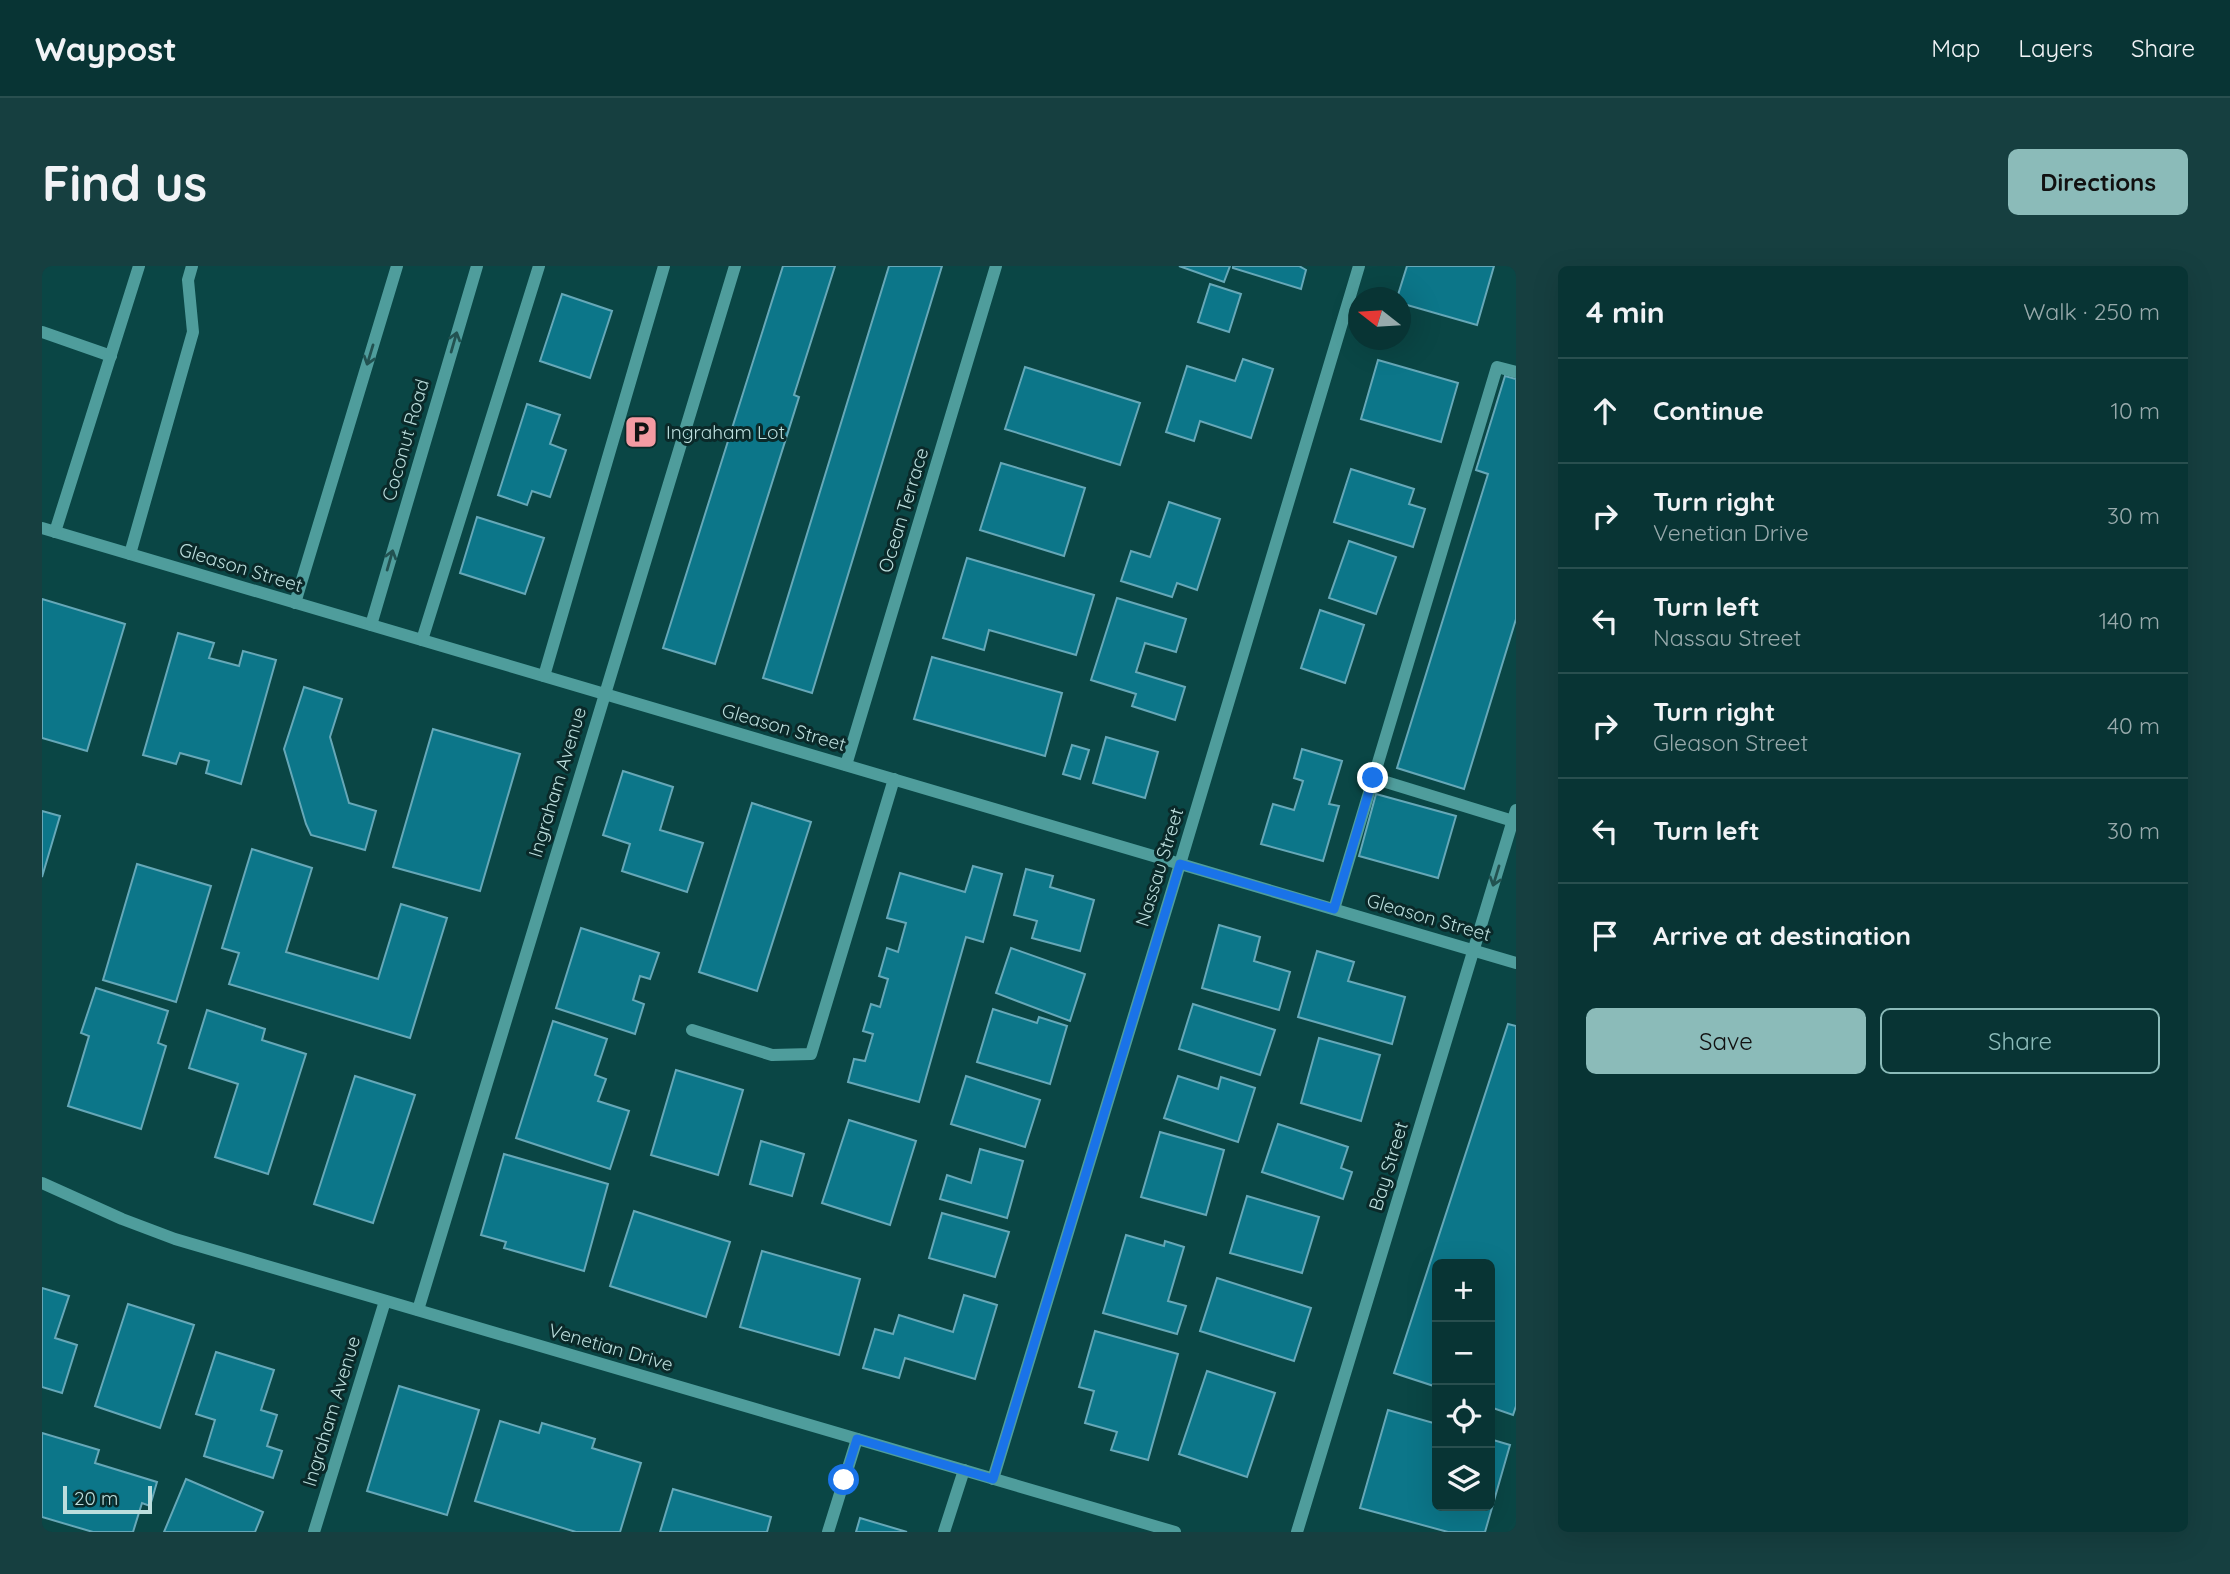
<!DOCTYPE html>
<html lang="en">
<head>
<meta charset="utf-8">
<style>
  :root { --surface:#083434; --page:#163f40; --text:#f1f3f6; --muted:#98aaac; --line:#294f4f; --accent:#8bbbb9 }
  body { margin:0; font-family:Quicksand,sans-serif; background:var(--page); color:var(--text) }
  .controls { position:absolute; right:21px; bottom:21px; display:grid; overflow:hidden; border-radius:10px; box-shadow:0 7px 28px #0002 }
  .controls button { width:63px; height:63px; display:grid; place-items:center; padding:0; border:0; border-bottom:2px solid var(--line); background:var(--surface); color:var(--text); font:35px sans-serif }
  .compass { position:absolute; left:1306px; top:21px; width:63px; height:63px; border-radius:50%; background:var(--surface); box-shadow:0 7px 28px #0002; rotate:287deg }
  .scale { position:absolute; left:21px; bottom:18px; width:89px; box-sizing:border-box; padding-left:7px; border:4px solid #bcdedd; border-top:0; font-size:19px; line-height:24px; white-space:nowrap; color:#bcdedd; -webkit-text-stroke:5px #0a2929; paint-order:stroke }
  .stop { position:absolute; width:21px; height:21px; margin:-16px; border:5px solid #1a73e8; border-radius:50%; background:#fff }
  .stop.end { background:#1a73e8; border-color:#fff; box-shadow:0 2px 7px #0008 }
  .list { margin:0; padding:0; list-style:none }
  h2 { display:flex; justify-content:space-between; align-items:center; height:91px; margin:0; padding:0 28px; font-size:30px }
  h2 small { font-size:23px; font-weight:400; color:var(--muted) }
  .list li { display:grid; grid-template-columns:46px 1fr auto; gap:21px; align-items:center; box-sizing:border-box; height:105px; padding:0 28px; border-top:2px solid var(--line) }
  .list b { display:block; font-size:26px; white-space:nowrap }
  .list p { margin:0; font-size:23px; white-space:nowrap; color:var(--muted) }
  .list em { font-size:23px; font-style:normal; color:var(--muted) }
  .actions { display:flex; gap:14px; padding:21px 28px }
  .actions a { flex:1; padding:16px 0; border:2px solid var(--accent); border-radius:10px; text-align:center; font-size:24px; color:var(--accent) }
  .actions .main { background:var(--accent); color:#111 }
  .icon { flex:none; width:38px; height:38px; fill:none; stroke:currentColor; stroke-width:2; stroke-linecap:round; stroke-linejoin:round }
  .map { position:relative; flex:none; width:1474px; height:1266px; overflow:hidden; border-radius:10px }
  header { display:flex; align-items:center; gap:42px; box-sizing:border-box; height:98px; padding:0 35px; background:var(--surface); border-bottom:2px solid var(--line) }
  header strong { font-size:33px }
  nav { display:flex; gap:38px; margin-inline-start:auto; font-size:24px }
  .intro { display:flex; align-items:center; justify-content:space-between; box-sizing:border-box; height:168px; padding:0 42px }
  h1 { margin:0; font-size:49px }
  .button { padding:18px 32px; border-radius:10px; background:var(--accent); color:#111; font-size:24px; font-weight:700 }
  main { display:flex; gap:42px; padding:0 42px }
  aside { flex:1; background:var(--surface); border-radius:10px; box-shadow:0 7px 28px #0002 }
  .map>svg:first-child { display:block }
</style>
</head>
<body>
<header>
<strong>Waypost</strong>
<nav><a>Map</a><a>Layers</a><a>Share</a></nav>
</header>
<div class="intro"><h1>Find us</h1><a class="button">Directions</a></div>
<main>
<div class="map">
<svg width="1474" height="1266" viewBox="0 0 1474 1266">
  <rect width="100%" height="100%" fill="#0a4645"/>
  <g fill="#0c7689" stroke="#66a8b8" stroke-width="2">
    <path d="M 741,0 L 793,0 L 752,129 L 757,131 L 673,398 L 621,382 Z"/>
    <path d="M 847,0 L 900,0 L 770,427 L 721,412 Z"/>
    <path d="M 1137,0 L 1188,0 L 1182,16 Z"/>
    <path d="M 1191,0 L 1257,0 L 1264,4 L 1259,23 L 1191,2 Z"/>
    <path d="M 1365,0 L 1452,0 L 1435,59 L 1358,37 L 1358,32 L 1355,32 Z"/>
    <path d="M 1168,18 L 1199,28 L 1187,66 L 1156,56 Z"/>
    <path d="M 520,28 L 570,45 L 548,112 L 498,95 Z"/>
    <path d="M 1201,93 L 1231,103 L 1209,172 L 1158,155 L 1152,175 L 1124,166 L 1145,100 L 1193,115 Z"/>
    <path d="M 1336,94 L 1416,117 L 1399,176 L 1319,153 Z"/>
    <path d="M 983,101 L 1098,137 L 1078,199 L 963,163 Z"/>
    <path d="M 1463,110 L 1474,113 L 1474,353 L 1422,523 L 1355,502 L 1446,208 L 1434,204 Z"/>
    <path d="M 485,138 L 518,149 L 508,178 L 524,184 L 508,231 L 490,225 L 485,239 L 456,229 Z"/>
    <path d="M 959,197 L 1043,222 L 1022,290 L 938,264 Z"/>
    <path d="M 1309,203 L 1372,223 L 1367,238 L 1383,243 L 1371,281 L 1292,256 Z"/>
    <path d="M 1127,236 L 1178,253 L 1155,324 L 1135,317 L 1130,331 L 1079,315 L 1089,285 L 1108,291 Z"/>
    <path d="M 435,251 L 502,272 L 483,328 L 418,307 Z"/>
    <path d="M 1307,275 L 1354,291 L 1334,348 L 1287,332 Z"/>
    <path d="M 925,292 L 1052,329 L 1034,389 L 947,364 L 942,384 L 901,372 Z"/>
    <path d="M 1075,332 L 1144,353 L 1134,386 L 1103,377 L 1094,406 L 1143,421 L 1133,454 L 1090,440 L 1094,428 L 1049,414 Z"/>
    <path d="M 0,333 L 83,358 L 45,485 L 0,472 Z"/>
    <path d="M 1278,344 L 1322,359 L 1303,417 L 1259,402 Z"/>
    <path d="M 136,367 L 172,377 L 167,392 L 197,400 L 201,385 L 234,394 L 199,518 L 164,507 L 167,495 L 138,487 L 134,498 L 101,489 Z"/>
    <path d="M 890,391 L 1020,427 L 1003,490 L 872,453 Z"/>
    <path d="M 262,421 L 300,433 L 288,471 L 307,537 L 334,545 L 323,584 L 269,569 L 264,558 L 242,483 Z"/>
    <path d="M 391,463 L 478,488 L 438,625 L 351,601 Z"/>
    <path d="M 1064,471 L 1116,486 L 1103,532 L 1051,517 Z"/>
    <path d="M 1030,479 L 1047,484 L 1038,513 L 1021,508 Z"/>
    <path d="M 1260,483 L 1300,495 L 1287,538 L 1297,540 L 1281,595 L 1219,578 L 1231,538 L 1252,544 L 1261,515 L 1252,512 Z"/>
    <path d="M 581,505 L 631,521 L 618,564 L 661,577 L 645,626 L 580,605 L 588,578 L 561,569 Z"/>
    <path d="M 1334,528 L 1414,550 L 1396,612 L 1317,590 Z"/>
    <path d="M 710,537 L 769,556 L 715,725 L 657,706 Z"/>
    <path d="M 0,545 L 18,550 L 0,611 Z"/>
    <path d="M 210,583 L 270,602 L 244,686 L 336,713 L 359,638 L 405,652 L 368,772 L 187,718 L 197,687 L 180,682 Z"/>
    <path d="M 95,598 L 169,620 L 134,736 L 61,714 Z"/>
    <path d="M 931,600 L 960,608 L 941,676 L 924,671 L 877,836 L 806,816 L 812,793 L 823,795 L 831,768 L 821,765 L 829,738 L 838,741 L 846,713 L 837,710 L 845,682 L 856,686 L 864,657 L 845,652 L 858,607 L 923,626 Z"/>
    <path d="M 984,603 L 1011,610 L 1008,621 L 1052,634 L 1038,685 L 990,672 L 995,655 L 972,649 Z"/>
    <path d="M 1177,659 L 1218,671 L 1212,695 L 1248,706 L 1237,744 L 1160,722 Z"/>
    <path d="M 539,662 L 617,687 L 608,713 L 598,710 L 591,734 L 602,738 L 593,768 L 514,742 Z"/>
    <path d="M 969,682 L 1043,708 L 1028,755 L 954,727 Z"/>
    <path d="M 1275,685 L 1312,696 L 1306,715 L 1363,731 L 1350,778 L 1256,751 Z"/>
    <path d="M 54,722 L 126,745 L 116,777 L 124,780 L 99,863 L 26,840 L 47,770 L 39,767 Z"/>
    <path d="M 1151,738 L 1233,764 L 1218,809 L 1137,783 Z"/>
    <path d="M 951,743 L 995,757 L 997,751 L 1025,760 L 1008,818 L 935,796 Z"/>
    <path d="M 165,744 L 223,763 L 220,774 L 264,788 L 226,908 L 173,891 L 196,818 L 147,802 Z"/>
    <path d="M 511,755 L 565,773 L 553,809 L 564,813 L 556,835 L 587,845 L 568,903 L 474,872 Z"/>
    <path d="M 1466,758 L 1474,760 L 1474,1140 L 1471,1149 L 1448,1141 L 1448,998 L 1395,998 L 1395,1121 L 1352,1107 Z"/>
    <path d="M 1277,772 L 1338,789 L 1319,855 L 1259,837 Z"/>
    <path d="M 634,804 L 701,824 L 676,909 L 609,889 Z"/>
    <path d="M 313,810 L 373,829 L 331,957 L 272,938 Z"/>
    <path d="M 924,810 L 998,834 L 983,881 L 909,858 Z"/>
    <path d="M 1136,810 L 1176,823 L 1179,811 L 1213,822 L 1196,876 L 1122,852 Z"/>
    <path d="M 807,854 L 874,875 L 848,959 L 780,937 Z"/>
    <path d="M 1236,858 L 1306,881 L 1299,902 L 1310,906 L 1301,933 L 1220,906 Z"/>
    <path d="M 1118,866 L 1182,884 L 1164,949 L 1099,931 Z"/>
    <path d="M 719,875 L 762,888 L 750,930 L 708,918 Z"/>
    <path d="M 938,883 L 981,895 L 965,952 L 898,933 L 905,909 L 929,917 Z"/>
    <path d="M 462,888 L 566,918 L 542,1005 L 462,982 L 464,976 L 439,969 Z"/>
    <path d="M 1205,930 L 1277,951 L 1260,1007 L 1188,987 Z"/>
    <path d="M 592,945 L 688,976 L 664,1051 L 568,1020 Z"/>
    <path d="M 900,947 L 967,966 L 953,1011 L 887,992 Z"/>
    <path d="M 1084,969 L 1122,980 L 1123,975 L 1142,981 L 1126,1035 L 1144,1040 L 1135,1068 L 1061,1047 Z"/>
    <path d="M 720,985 L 818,1013 L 797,1089 L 698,1061 Z"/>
    <path d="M 1175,1012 L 1269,1042 L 1252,1095 L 1158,1065 Z"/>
    <path d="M 0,1022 L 27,1030 L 13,1072 L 35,1079 L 20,1127 L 0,1121 Z"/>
    <path d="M 922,1029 L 955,1039 L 933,1113 L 863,1092 L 857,1112 L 821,1102 L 833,1063 L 851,1068 L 857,1049 L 911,1066 Z"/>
    <path d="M 86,1038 L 152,1059 L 118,1162 L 53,1140 Z"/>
    <path d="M 1053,1065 L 1136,1088 L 1106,1194 L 1069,1184 L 1075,1166 L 1043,1157 L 1052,1125 L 1037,1121 Z"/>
    <path d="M 174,1086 L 232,1104 L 219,1144 L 235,1149 L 225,1180 L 240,1185 L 231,1212 L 162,1190 L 173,1154 L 154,1148 Z"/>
    <path d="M 1165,1105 L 1233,1127 L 1205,1211 L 1137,1188 Z"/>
    <path d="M 357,1120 L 437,1144 L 405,1249 L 325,1225 Z"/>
    <path d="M 1346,1144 L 1395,1158 L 1395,1240 L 1448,1240 L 1448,1173 L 1468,1179 L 1443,1266 L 1406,1266 L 1318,1242 Z"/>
    <path d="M 458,1155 L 497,1167 L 500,1157 L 553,1173 L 550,1182 L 599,1197 L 578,1266 L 534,1266 L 433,1235 Z"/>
    <path d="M 0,1167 L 57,1184 L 53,1197 L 115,1216 L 108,1240 L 100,1237 L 91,1266 L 51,1266 L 0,1251 Z"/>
    <path d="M 144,1213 L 221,1246 L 213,1266 L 122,1266 Z"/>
    <path d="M 631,1223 L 729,1251 L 725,1266 L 618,1266 Z"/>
    <path d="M 818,1252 L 865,1266 L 814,1266 Z"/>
  </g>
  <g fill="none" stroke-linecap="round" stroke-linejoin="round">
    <g stroke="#4f9d9c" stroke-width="12">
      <path d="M 0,66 L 69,90"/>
      <path d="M 0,262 L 1474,697"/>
      <path d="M 13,266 L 97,0"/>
      <path d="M 88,288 L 151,66 L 146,14 L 150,0"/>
      <path d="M 253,337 L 355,0"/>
      <path d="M 329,359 L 435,0"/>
      <path d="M 380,374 L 497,0"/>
      <path d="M 502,410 L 622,0"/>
      <path d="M 804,499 L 954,0"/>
      <path d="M 1331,512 L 1471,555"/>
      <path d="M 1292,643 L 1455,101 L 1474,106"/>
      <path d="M 650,764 L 730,789 L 769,788 L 852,513"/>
      <path d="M 0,917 L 80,953 L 133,973 L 1133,1266"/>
      <path d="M 376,1044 L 693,0"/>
      <path d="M 951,1213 L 1138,598 L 1317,0"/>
      <path d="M 272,1266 L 343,1035"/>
      <path d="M 786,1266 L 815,1173"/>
      <path d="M 902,1266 L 922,1204"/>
      <path d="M 1255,1266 L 1474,544"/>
    </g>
  </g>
  <defs><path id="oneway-shaft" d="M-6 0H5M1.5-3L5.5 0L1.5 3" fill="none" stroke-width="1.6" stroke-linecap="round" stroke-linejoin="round" transform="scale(1.75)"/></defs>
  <g stroke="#225251">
    <use href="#oneway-shaft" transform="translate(412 76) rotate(-74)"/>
    <use href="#oneway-shaft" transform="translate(328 89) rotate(107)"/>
    <use href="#oneway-shaft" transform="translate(348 294) rotate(-74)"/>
    <use href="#oneway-shaft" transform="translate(1454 610) rotate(107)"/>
  </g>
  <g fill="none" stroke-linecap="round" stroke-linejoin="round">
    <path stroke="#1a73e8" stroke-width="9" d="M 802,1214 L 815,1173 L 951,1213 L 1138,598 L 1292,643 L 1331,512"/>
  </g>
  <defs>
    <symbol id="parking-square" viewBox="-11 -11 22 22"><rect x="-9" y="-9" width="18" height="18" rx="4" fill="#f49aa2" stroke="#0a2929"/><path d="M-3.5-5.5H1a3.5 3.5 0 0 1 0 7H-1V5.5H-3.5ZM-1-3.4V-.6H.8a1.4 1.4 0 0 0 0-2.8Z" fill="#111"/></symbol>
  </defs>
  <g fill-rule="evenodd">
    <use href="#parking-square" x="580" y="147" width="38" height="38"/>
  </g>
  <g text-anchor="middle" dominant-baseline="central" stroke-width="6" stroke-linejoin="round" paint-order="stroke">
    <g font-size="19" fill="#bcdedd" stroke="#0a2929" text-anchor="start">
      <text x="624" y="166">Ingraham Lot</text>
    </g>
    <g font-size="19" fill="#bcdedd" stroke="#0a2929">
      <text transform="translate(363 174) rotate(-74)">Coconut Road</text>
      <text transform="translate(861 244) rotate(-73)">Ocean Terrace</text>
      <text transform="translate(199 301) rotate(17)">Gleason Street</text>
      <text transform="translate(742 461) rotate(16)">Gleason Street</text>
      <text transform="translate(515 516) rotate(-73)">Ingraham Avenue</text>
      <text transform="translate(1117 601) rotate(-73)">Nassau Street</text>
      <text transform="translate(1387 651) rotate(16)">Gleason Street</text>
      <text transform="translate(1346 900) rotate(-73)">Bay Street</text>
      <text transform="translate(569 1081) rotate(16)">Venetian Drive</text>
      <text transform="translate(289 1145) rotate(-73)">Ingraham Avenue</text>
    </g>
  </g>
</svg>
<div class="controls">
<button>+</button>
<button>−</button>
<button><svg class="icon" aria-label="locate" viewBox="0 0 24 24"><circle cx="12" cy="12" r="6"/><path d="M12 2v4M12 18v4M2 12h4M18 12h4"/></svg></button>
<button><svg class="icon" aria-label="layers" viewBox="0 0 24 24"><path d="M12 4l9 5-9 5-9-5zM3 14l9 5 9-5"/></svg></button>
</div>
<svg class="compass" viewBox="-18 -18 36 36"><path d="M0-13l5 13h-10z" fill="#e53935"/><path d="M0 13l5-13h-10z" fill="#98aaac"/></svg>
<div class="scale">20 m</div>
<div class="stop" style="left:802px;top:1214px"></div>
<div class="stop end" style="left:1331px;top:512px"></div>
</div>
<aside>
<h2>4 min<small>Walk · 250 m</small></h2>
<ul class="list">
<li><svg class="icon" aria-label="ahead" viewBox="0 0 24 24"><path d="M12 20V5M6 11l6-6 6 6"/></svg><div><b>Continue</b></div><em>10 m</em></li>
<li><svg class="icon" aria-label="right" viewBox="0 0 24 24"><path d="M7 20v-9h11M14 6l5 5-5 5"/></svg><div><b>Turn right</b><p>Venetian Drive</p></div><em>30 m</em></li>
<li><svg class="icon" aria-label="left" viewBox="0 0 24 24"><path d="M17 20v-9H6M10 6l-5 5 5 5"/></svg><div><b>Turn left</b><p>Nassau Street</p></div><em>140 m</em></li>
<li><svg class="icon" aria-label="right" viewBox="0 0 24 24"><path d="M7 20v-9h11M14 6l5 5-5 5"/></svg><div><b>Turn right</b><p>Gleason Street</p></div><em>40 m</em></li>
<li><svg class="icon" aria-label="left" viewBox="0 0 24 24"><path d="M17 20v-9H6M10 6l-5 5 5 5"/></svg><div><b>Turn left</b></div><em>30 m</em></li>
<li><svg class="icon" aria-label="arrive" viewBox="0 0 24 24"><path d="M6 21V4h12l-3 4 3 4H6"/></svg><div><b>Arrive at destination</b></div></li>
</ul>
<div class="actions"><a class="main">Save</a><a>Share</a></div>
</aside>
</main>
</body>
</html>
